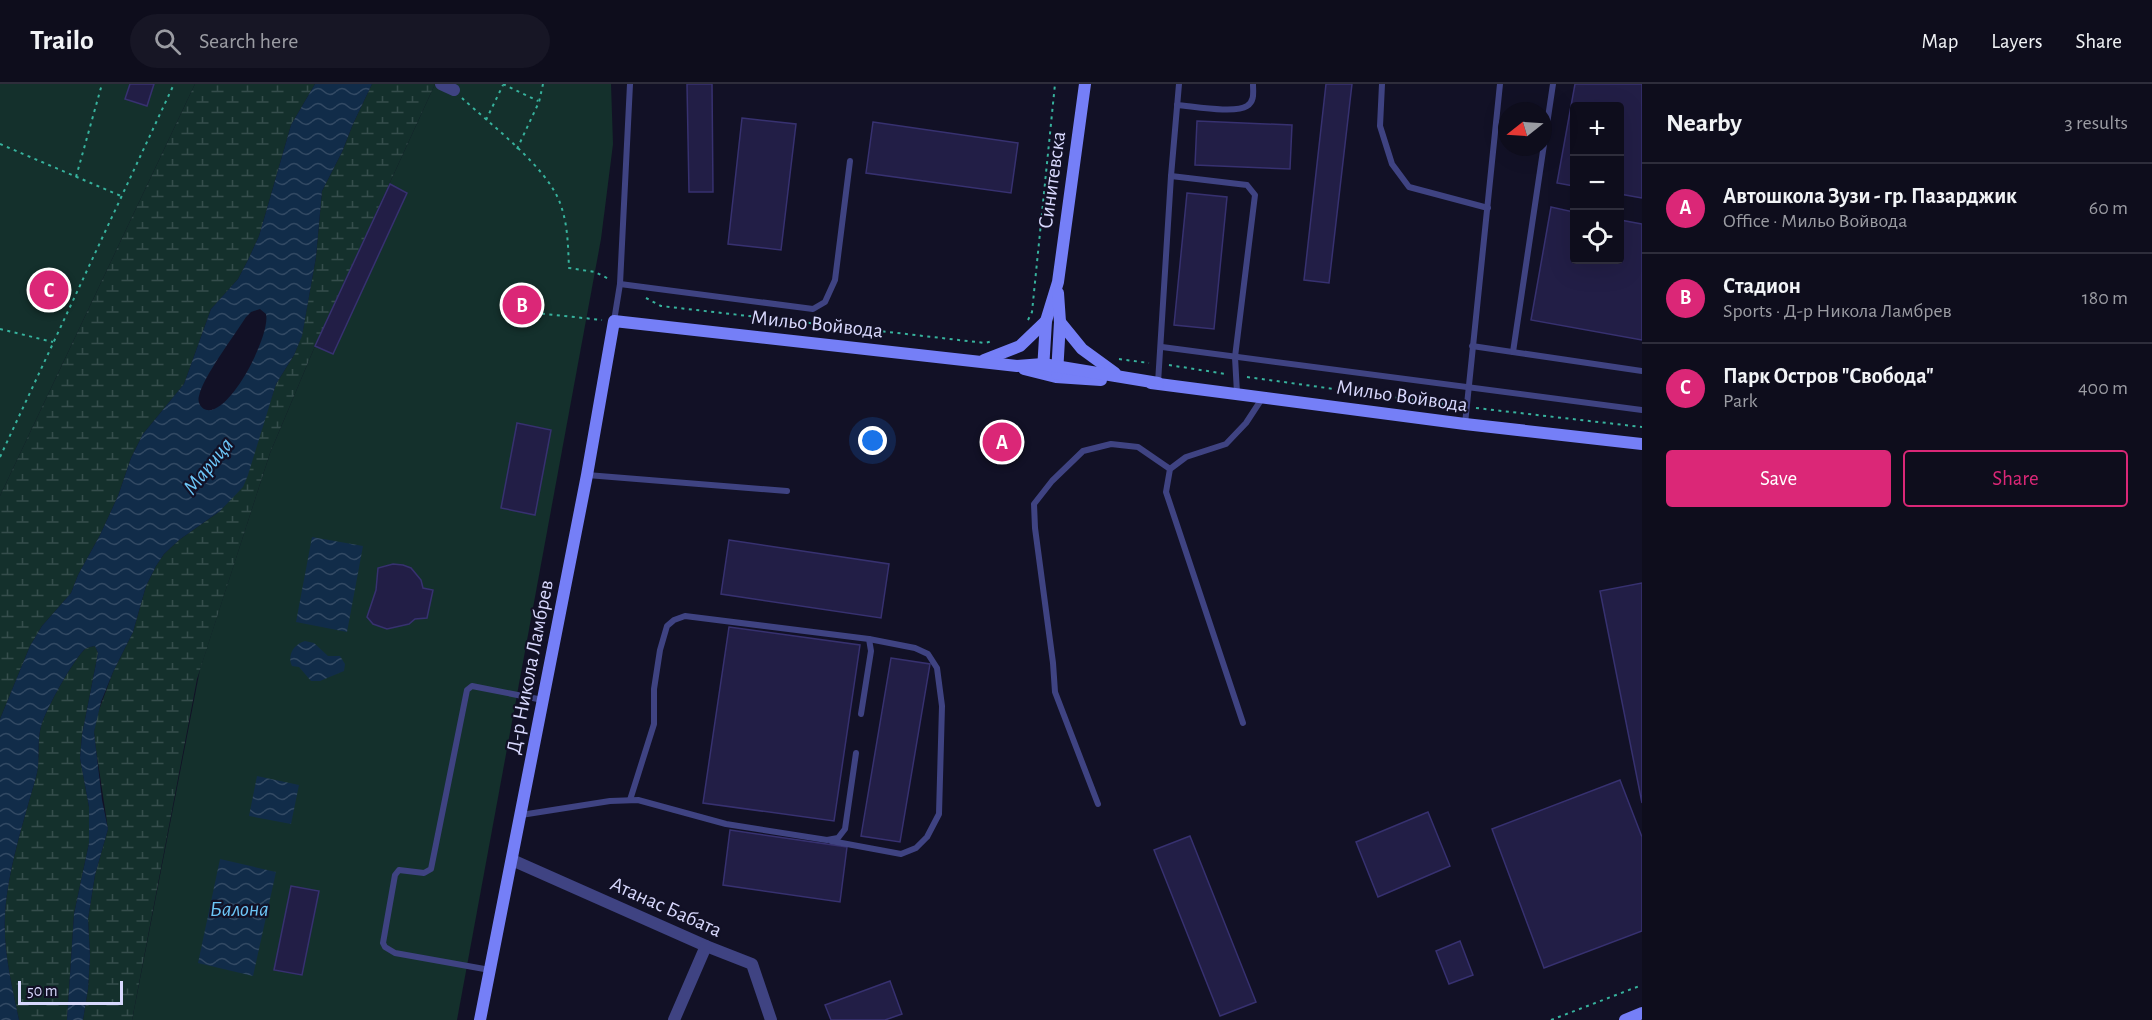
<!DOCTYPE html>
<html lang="en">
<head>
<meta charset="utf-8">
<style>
  :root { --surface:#0e0d1c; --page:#171625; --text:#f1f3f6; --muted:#9b9ca3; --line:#2e2d3b; --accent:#db2777 }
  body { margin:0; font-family:"Alegreya Sans",sans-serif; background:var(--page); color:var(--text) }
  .controls { position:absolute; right:18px; top:18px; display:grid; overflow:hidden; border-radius:6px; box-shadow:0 6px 24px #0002 }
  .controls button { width:54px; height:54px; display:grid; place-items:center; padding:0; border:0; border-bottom:2px solid var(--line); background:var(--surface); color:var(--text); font:30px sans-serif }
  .compass { position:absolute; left:1498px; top:18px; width:54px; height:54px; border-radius:50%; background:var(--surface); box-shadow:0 6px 24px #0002; rotate:253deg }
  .scale { position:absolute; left:18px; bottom:15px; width:105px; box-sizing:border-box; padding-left:6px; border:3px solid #d8d8fd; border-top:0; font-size:16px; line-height:21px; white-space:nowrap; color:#d8d8fd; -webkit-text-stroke:4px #121126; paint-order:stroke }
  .you { position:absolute; left:873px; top:357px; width:21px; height:21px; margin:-15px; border:4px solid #fff; border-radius:50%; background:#1a73e8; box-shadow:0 0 0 9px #1a73e833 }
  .badge { display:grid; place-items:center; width:39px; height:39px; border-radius:50%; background:var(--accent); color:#fff; font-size:20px; font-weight:700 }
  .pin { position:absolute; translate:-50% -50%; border:3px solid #fff; box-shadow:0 2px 6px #0006 }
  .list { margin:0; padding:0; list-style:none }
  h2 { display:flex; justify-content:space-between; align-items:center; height:78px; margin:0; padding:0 24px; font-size:26px }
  h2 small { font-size:20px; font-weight:400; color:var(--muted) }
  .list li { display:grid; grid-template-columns:39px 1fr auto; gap:18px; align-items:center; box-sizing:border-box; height:90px; padding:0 24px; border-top:2px solid var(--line) }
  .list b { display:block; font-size:22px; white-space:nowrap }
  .list p { margin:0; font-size:20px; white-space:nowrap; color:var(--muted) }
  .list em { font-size:20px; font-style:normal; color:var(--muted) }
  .actions { display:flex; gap:12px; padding:18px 24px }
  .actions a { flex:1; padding:14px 0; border:2px solid var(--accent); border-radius:6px; text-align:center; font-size:21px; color:var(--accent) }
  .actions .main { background:var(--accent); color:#fff }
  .icon { flex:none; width:33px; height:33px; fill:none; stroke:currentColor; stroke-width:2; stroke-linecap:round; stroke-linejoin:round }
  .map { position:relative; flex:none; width:1642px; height:936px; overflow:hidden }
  header { display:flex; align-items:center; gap:36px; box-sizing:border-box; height:84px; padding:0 30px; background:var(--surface); border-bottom:2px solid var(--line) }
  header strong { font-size:28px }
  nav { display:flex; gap:33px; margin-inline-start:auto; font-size:21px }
  .search { width:420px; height:54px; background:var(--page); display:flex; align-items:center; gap:15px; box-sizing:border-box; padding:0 21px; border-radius:33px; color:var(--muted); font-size:22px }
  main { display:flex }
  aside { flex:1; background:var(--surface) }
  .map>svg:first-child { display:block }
</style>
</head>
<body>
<header>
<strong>Trailo</strong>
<div class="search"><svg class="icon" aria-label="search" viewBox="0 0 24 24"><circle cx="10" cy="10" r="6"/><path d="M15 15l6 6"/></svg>Search here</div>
<nav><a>Map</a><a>Layers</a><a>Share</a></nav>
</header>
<main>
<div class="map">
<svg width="1642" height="936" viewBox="0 0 1642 936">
  <defs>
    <pattern id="wetland-marsh" width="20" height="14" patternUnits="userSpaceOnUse" patternTransform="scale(1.5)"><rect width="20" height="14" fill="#14302c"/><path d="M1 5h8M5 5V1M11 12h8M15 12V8" fill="none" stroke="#354d4c"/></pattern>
    <pattern id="water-waves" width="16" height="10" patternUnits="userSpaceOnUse" patternTransform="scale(1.5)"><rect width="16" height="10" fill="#112c49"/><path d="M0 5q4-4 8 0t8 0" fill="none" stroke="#334a64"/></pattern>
  </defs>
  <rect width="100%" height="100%" fill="#121126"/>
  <g fill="#14302c">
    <path d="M 0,0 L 195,0 L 0,412 Z"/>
    <path d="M 435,0 L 611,0 L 613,60 L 601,155 L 457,936 L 132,936 L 200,585 L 270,369 L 315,262 Z"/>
  </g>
  <g fill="url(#wetland-marsh)">
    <path d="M 195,0 L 315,0 L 291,41 L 266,128 L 259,152 L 248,176 L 238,195 L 211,225 L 184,300 L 143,350 L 131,374 L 118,412 L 100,451 L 78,491 L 71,509 L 42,542 L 30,562 L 0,635 L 0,412 Z"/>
    <path d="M 372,0 L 435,0 L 315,262 L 270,369 L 197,595 L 132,936 L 83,936 L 88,905 L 90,872 L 88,835 L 95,791 L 108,745 L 96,665 L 94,648 L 96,634 L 113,588 L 133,548 L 146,502 L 156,482 L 164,470 L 179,456 L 220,427 L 229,417 L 263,339 L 276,300 L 294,271 L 302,251 L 316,173 L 322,107 L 342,68 L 353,40 Z"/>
    <path d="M 95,562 L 98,569 L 82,651 L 80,674 L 89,723 L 89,759 L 74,830 L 67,936 L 19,936 C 12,902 3,866 5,832 C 7,788 24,736 36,693 C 41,675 36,657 42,639 C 49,620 70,582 83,567 C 86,563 90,563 95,562 Z"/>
  </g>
  <g fill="url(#water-waves)" fill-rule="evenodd">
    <path d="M 315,0 L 372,0 L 353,40 L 342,68 L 322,107 L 316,173 L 302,252 L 294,271 L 276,300 L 248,391 L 243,403 L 220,427 L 179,456 L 164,470 L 156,482 L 146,502 L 133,548 L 113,588 L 101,618 L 94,648 L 102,716 L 108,745 L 95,791 L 88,835 L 90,872 L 88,905 L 83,936 L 67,936 L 74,830 L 89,759 L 89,723 L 80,674 L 82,651 L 98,569 L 95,562 C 90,563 86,563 83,567 C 70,582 49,620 42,639 C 36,657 41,675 36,693 C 24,736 7,788 5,832 C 3,866 12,902 19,936 L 0,936 L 0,635 L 30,562 L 42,542 L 71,509 L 78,491 L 100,451 L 118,412 L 131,374 L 143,350 L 184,300 L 211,225 L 238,195 L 248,176 L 259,152 L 266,128 L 291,41 ZM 260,225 L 266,230 C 271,250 231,330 207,326 C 201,325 197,318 199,312 C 203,293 234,252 246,233 L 251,228 Z"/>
    <path d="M 312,453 L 363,462 L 347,548 L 296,538 Z"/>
    <path d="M 305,557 L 314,559 L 328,572 L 340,572 L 345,580 L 344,587 L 320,597 L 311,597 L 299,583 L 292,582 C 287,571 294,560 305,557 Z"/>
    <path d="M 257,692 L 299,701 L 291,740 L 249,732 Z"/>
    <path d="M 220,775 L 276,788 L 253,892 L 198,879 Z"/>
  </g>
  <g fill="#221e46" stroke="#373170" stroke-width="1.5">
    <path d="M 130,0 L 154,0 L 147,22 L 125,15 Z"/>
    <path d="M 687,0 L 712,0 L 713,108 L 689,108 Z"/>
    <path d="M 1326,0 L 1352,0 L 1329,199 L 1304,196 Z"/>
    <path d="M 1575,0 L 1642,0 L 1642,114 L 1620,110 L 1620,22 L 1574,22 L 1574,102 L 1557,99 Z"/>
    <path d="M 742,34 L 796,40 L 781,166 L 728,160 Z"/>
    <path d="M 1197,37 L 1292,41 L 1290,85 L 1195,81 Z"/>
    <path d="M 873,38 L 1018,59 L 1011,109 L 866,89 Z"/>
    <path d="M 390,100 L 407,109 L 333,270 L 315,262 Z"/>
    <path d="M 1187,109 L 1227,113 L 1214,245 L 1174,241 Z"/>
    <path d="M 1551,123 L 1574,128 L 1574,176 L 1620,176 L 1620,136 L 1642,140 L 1642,256 L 1531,236 Z"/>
    <path d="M 517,339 L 551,346 L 535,431 L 501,424 Z"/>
    <path d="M 729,456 L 889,480 L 881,534 L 721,510 Z"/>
    <path d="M 393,480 L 403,481 L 411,484 L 421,496 L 423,504 L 433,506 L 427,534 L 415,535 L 409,540 L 387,545 L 373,540 L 367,533 L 376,506 L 378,484 Z"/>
    <path d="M 1642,499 L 1642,719 L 1600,507 Z"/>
    <path d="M 729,543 L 860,561 L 834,737 L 703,719 Z"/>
    <path d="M 891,574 L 930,580 L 900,758 L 861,752 Z"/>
    <path d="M 1620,696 L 1642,753 L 1642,847 L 1544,884 L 1492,745 Z"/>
    <path d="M 1428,728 L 1450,782 L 1378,813 L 1356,758 Z"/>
    <path d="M 730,746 L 847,763 L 840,818 L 723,801 Z"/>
    <path d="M 1190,752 L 1256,918 L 1220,932 L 1154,766 Z"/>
    <path d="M 291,802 L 319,807 L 302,891 L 274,886 Z"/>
    <path d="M 1460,857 L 1473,891 L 1449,900 L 1436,867 Z"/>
    <path d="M 890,897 L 902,930 L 885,936 L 831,936 L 825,921 Z"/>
  </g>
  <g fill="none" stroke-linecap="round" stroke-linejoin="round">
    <g stroke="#37b29d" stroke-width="2" stroke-dasharray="3 4.5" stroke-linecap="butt">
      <path d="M 503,0 L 538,17"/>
      <path d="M 462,14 C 491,41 547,83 560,119 C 568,140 568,162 569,184 L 595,188 L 611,196"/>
      <path d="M 486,36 L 503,1"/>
      <path d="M 0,60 L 121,112"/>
      <path d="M 517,65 L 539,18 L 543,0"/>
      <path d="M 76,93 L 102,0"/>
      <path d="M 646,214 L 661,222 L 985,259 L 993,257"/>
      <path d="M 527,228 L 602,236"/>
      <path d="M 1028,236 L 1032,228 L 1055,0"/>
      <path d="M 0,245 L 53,258"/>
      <path d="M 1119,275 L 1149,279"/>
      <path d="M 1169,281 L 1226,290"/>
      <path d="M 1247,293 L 1458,322"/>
      <path d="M 1476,324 L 1642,343"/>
      <path d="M 0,373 L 174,0"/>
      <path d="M 1551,936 L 1642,901"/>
    </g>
    <g stroke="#3f4382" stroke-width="6">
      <path d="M 1382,0 L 1380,42 L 1392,80 L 1409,103 L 1488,124"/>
      <path d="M 1177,21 C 1192,22 1235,30 1247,22 C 1255,17 1253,8 1253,0"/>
      <path d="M 1171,92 L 1247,101 L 1255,111 L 1235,273 L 1237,309"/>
      <path d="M 620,200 L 813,225 L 825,218 L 835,196 L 850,77"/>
      <path d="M 614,237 L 620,200 L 630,0"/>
      <path d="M 1472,262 L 1642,287"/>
      <path d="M 1162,263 L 1642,326"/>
      <path d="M 1513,268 L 1553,0"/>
      <path d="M 1158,299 L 1171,92 L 1179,0"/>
      <path d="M 1465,340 L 1500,0"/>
      <path d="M 587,391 L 787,407"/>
      <path d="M 1243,639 L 1166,408 L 1170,385 L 1186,373 L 1226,360 L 1246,339 L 1263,313"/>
      <path d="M 630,716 L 654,640 L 654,605 L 660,566 L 667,542 L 674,536 L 685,532 L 869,555 L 871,567 L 861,630"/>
      <path d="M 1098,720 L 1055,608 L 1053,579 L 1035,444 L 1034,420 L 1052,397 L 1083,367 L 1111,360 L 1138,363 L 1170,385"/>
      <path d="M 521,731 L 610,717 L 638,716 L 726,740 L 827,756 L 838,754 L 845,745 L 856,669"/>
      <path d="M 831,757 L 901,770 L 916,764 L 927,753 L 939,730 L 942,622 L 937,584 L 928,570 L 915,564 L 869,555"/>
      <path d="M 490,886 L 395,869 L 385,863 L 383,859 L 395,791 L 399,786 L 424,789 L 431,785 L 467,606 L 472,602 L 543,616"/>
    </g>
    <g stroke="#3f4382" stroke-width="12">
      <path d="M 441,0 L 454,6"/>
      <path d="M 512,776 L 706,862 L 752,880 L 771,936"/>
      <path d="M 674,936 L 706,862"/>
    </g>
    <g stroke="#757ff7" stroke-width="12">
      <path d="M 1060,238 L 1082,265 L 1115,289"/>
      <path d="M 984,276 L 1020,262 L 1046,237"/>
      <path d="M 1024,285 L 1056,293 L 1101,296"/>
      <path d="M 1043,286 L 1046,237 L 1058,198 L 1085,0"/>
      <path d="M 1057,290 L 1060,238 L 1058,209"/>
      <path d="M 1151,299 L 1465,340 L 1642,360"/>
      <path d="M 480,936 L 587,391 L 614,237 L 1017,282 L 1043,280 L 1158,299"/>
      <path d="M 1625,936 L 1642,929"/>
    </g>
  </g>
  <g text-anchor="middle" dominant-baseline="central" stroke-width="4.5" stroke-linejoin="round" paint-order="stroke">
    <g font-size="21" fill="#d8d8fd" stroke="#121126">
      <text transform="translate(1052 96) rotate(-82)">Синитевска</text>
      <text transform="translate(817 240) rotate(6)">Мильо Войвода</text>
      <text transform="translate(1402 312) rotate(8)">Мильо Войвода</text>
      <text transform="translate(530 583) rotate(-79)">Д-р Никола Ламбрев</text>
      <text transform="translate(666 823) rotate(24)">Атанас Бабата</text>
    </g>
    <g font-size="22" font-style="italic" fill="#6cc5f6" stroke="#121126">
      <text transform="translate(208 382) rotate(-51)">Марица</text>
      <text x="239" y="825">Балона</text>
    </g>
  </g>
</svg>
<div class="controls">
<button>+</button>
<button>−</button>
<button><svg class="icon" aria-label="locate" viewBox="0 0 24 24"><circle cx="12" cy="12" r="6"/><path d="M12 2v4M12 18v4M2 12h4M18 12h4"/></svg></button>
</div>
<svg class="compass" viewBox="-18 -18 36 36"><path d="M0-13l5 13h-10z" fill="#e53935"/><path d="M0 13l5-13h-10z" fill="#9b9ca3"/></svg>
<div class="scale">50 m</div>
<div class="you"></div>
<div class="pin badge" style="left:1002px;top:358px">A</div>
<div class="pin badge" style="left:522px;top:221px">B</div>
<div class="pin badge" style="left:49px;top:206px">C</div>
</div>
<aside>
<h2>Nearby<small>3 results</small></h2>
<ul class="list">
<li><span class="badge">A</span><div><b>Автошкола Зузи - гр. Пазарджик</b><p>Office · Мильо Войвода</p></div><em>60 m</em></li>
<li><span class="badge">B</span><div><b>Стадион</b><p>Sports · Д-р Никола Ламбрев</p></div><em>180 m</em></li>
<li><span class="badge">C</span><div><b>Парк Остров &quot;Свобода&quot;</b><p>Park</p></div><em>400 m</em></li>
</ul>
<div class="actions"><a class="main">Save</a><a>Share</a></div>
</aside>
</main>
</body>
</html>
